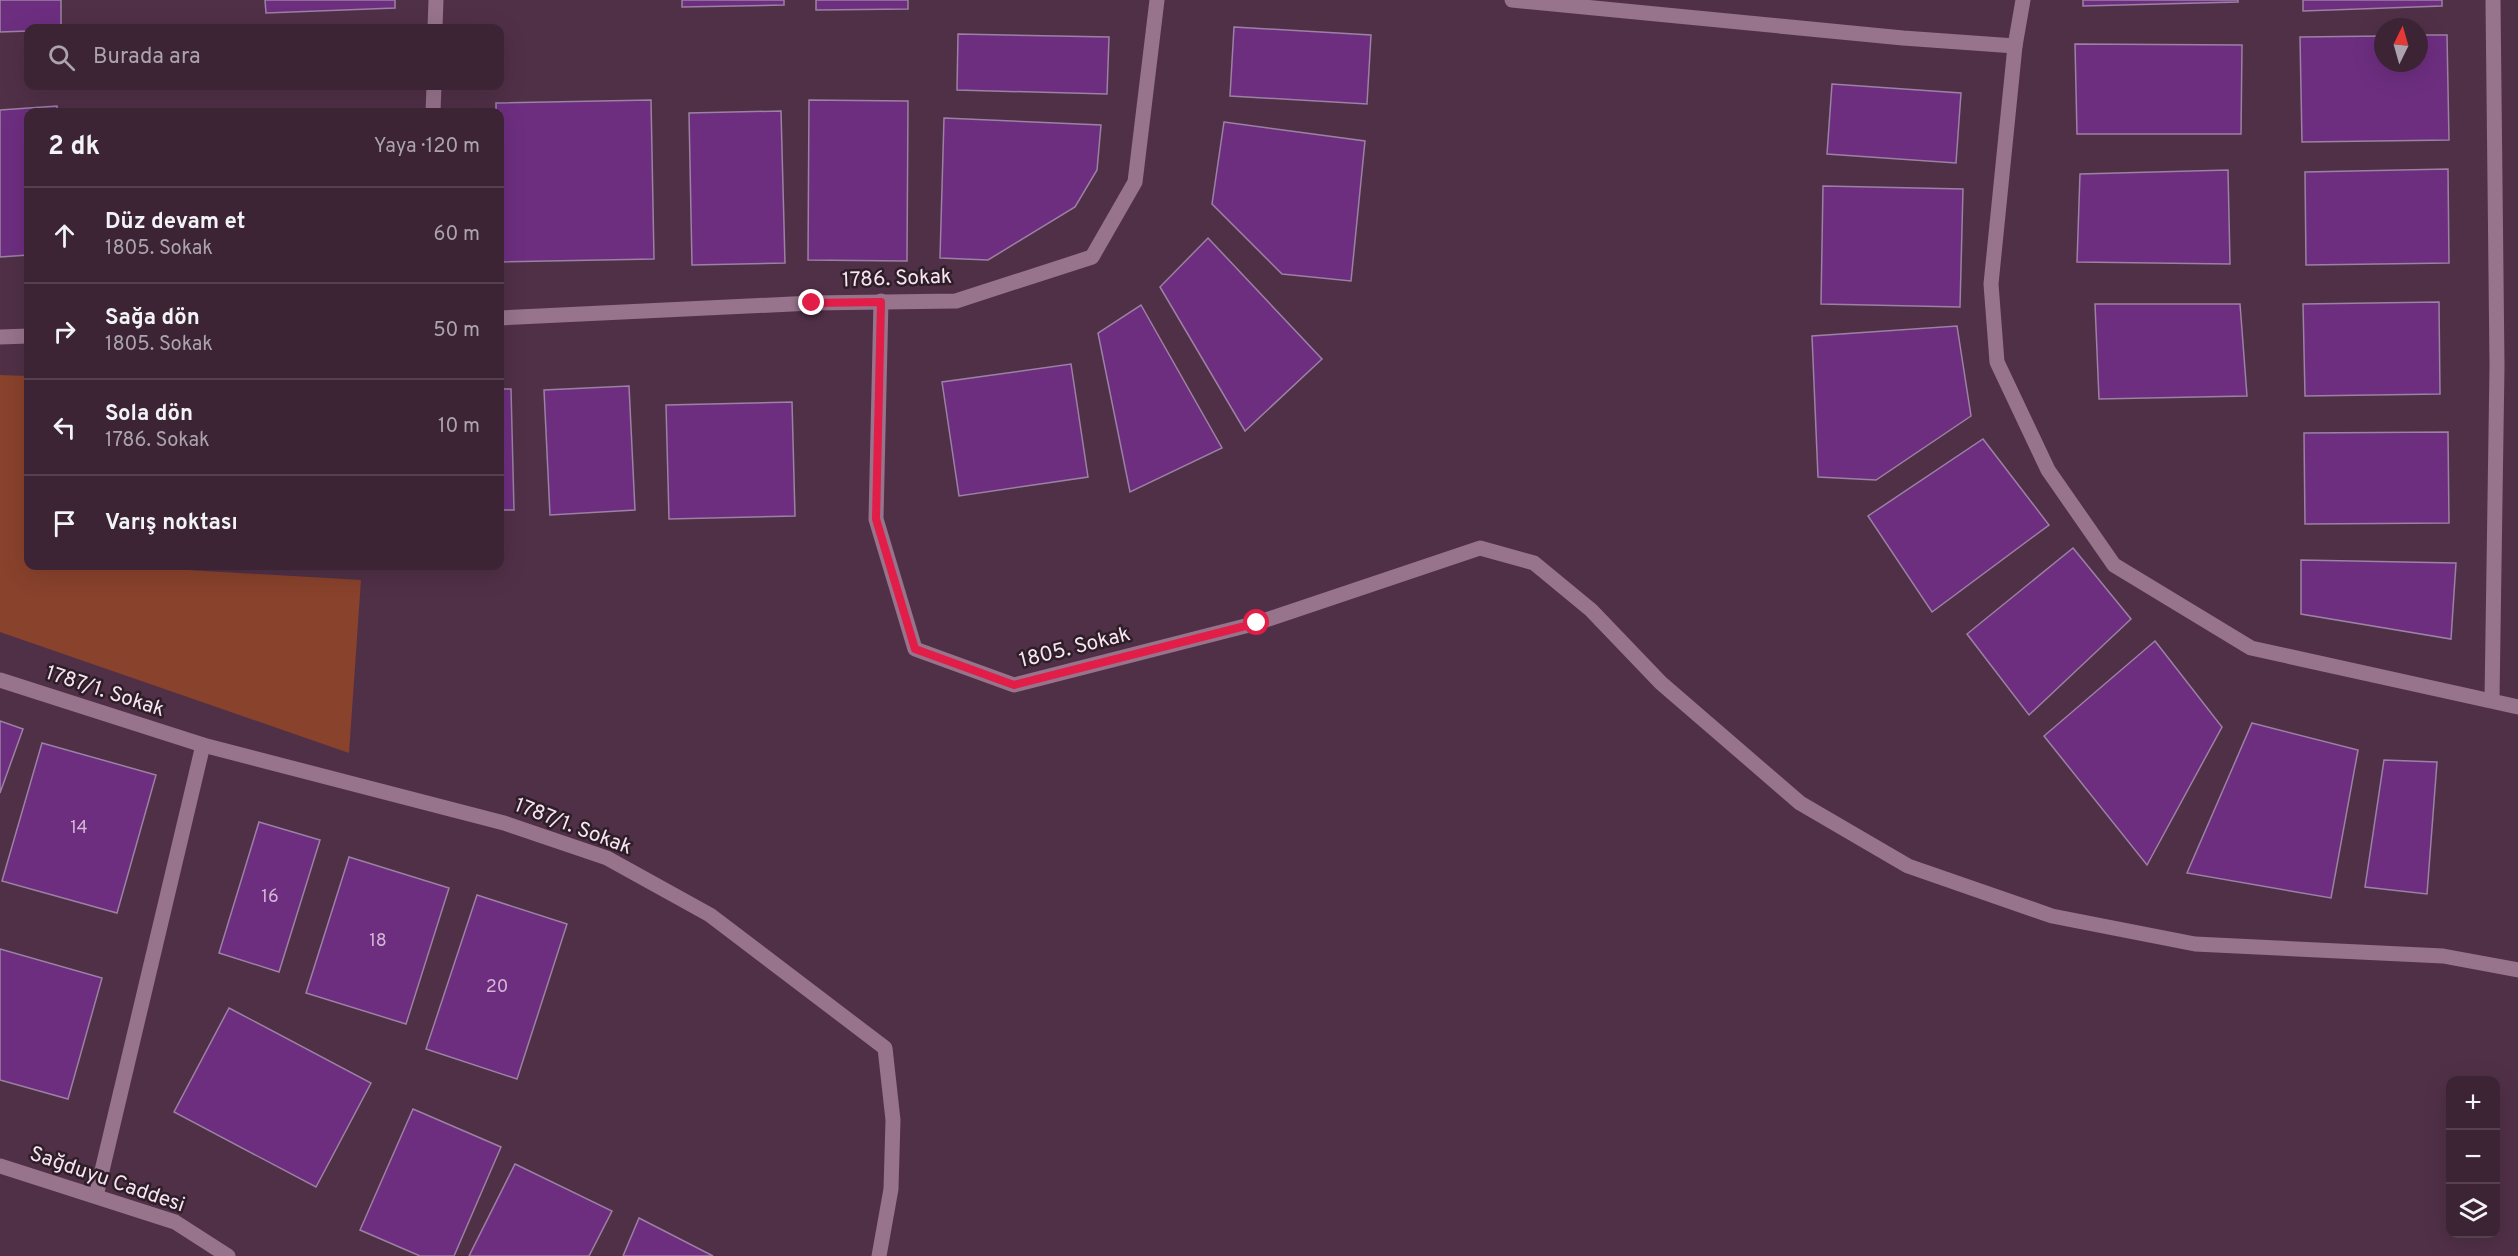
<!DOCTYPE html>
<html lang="tr">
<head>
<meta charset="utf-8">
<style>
  :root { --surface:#3c2435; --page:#432c3d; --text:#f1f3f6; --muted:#aca4ad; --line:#554150 }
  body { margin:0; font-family:Overpass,sans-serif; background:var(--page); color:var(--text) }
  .controls { position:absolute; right:18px; bottom:18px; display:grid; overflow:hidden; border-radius:12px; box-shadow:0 6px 24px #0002 }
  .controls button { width:54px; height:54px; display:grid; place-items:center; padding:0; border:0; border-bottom:2px solid var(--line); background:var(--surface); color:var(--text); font:30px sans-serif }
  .compass { position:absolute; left:2374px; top:18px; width:54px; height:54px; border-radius:50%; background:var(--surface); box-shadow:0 6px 24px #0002; rotate:5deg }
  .stop { position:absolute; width:18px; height:18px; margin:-14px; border:4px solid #e11d48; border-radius:50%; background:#fff }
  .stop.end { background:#e11d48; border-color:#fff; box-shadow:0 2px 6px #0008 }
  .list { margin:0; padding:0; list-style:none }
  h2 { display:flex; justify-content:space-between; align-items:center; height:78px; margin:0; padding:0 24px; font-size:26px }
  h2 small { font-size:20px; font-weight:400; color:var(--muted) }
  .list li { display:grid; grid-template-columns:39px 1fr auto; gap:18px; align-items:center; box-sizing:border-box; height:96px; padding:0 24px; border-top:2px solid var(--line) }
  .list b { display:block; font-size:22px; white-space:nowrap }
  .list p { margin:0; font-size:20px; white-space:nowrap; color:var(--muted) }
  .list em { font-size:20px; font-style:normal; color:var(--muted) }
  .icon { flex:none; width:33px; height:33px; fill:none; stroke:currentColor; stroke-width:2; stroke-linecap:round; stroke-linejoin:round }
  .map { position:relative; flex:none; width:2518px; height:1256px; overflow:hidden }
  .search { position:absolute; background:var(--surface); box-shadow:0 6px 24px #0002; left:24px; top:24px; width:480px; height:66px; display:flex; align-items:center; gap:15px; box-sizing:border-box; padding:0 21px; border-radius:12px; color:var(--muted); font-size:22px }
  .panel { position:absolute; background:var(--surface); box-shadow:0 6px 24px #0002; left:24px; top:108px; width:480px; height:462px; border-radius:12px }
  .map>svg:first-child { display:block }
</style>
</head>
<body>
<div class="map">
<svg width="2518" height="1256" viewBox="0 0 2518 1256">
  <rect width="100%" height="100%" fill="#503047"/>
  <path fill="#89422c" d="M 0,375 L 28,376 L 28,566 L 120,566 L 361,580 L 349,753 L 0,632 Z"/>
  <g fill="#6d2e80" stroke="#9b81a3" stroke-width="1.5">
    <path d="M 0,0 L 61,0 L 61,28 L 28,28 L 28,31 L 0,32 Z"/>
    <path d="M 265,0 L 395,0 L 395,8 L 266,13 Z"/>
    <path d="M 682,0 L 784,0 L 784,5 L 682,7 Z"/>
    <path d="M 816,0 L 908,0 L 908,9 L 816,10 Z"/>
    <path d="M 2083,0 L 2238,0 L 2238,2 L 2083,6 Z"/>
    <path d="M 2303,0 L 2442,0 L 2442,6 L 2303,11 Z"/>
    <path d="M 1234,27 L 1371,35 L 1367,104 L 1230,96 Z"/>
    <path d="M 958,34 L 1109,37 L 1107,94 L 957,90 Z"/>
    <path d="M 2419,35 L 2447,35 L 2449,140 L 2302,142 L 2300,37 L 2383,36 L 2383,63 L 2419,63 Z"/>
    <path d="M 2075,44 L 2242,45 L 2241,134 L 2077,134 Z"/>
    <path d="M 1832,84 L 1961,93 L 1956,163 L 1827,154 Z"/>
    <path d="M 651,100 L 654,259 L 500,262 L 500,112 L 496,112 L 496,103 Z"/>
    <path d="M 809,100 L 908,101 L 907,261 L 808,260 Z"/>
    <path d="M 57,106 L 57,112 L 28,112 L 28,255 L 0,257 L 0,110 Z"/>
    <path d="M 385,110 L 385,112 L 293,112 Z"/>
    <path d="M 781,111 L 785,263 L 692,265 L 689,113 Z"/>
    <path d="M 944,118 L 1101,125 L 1097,170 L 1075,207 L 988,260 L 940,258 Z"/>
    <path d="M 1224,122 L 1365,141 L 1351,281 L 1282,274 L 1212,204 Z"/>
    <path d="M 2448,169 L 2449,263 L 2306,265 L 2305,172 Z"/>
    <path d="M 2228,170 L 2230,264 L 2077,262 L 2080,174 Z"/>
    <path d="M 1823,186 L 1963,189 L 1960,307 L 1821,304 Z"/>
    <path d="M 1208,238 L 1322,359 L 1245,431 L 1160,287 Z"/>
    <path d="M 2439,302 L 2440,394 L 2305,396 L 2303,304 Z"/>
    <path d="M 2095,304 L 2240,304 L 2247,396 L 2099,399 Z"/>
    <path d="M 1141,305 L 1222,448 L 1130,492 L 1098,333 Z"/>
    <path d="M 1957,326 L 1971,416 L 1876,480 L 1818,477 L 1812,336 Z"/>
    <path d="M 1071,364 L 1088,477 L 959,496 L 942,382 Z"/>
    <path d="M 629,386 L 635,510 L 550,515 L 544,390 Z"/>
    <path d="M 500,389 L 511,389 L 514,510 L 500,510 Z"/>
    <path d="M 792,402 L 795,516 L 669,519 L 666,405 Z"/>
    <path d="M 2448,432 L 2449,523 L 2305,524 L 2304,433 Z"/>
    <path d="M 1983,439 L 2049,525 L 1932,612 L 1868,516 Z"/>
    <path d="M 2073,548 L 2131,619 L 2029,715 L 1967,634 Z"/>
    <path d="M 2301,560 L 2456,563 L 2451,639 L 2301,614 Z"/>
    <path d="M 2155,641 L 2222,727 L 2147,865 L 2044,736 Z"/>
    <path d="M 0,721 L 23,729 L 0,793 Z"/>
    <path d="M 2252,723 L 2358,750 L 2331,898 L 2187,873 Z"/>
    <path d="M 42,743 L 156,775 L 117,913 L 2,881 Z"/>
    <path d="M 2384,760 L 2437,762 L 2427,894 L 2365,887 Z"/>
    <path d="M 259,822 L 320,840 L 279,972 L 219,953 Z"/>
    <path d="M 349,857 L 449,888 L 406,1024 L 306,993 Z"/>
    <path d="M 477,895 L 567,924 L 517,1079 L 426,1049 Z"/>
    <path d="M 0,949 L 102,978 L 68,1099 L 0,1080 Z"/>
    <path d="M 229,1008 L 371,1083 L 316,1187 L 174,1112 Z"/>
    <path d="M 413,1109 L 501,1147 L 454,1256 L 420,1256 L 360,1230 Z"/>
    <path d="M 515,1164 L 612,1211 L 589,1256 L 469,1256 Z"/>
    <path d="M 639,1218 L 713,1256 L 623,1256 Z"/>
  </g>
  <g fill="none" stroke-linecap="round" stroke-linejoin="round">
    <g stroke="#97738c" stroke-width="15">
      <path d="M 1512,0 L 1903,38 L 2015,46"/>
      <path d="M 2023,0 L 2015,46 L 1991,284 L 1997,362 L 2048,470 L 2114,565 L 2251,648 L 2518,707"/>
      <path d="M 435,28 L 436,0"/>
      <path d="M 433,112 L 434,86"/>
      <path d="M 881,301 L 876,519 L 915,649 L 1014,685 L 1257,623 L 1480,548 L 1534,563 L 1591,610 L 1661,683 L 1800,803 L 1908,866 L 2052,916 L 2195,944 L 2443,956 L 2518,970"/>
      <path d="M 500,318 L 812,303 L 956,301 L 1092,257 L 1135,182 L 1157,0"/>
      <path d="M 0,337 L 28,336"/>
      <path d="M 0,680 L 203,745 L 504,823 L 607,858 L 710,915 L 885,1048 L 893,1120 L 891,1189 L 879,1256"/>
      <path d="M 2492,700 L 2497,366 L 2493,0"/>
      <path d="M 0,1166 L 175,1222 L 228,1256"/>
      <path d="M 96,1196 L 203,745"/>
    </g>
  </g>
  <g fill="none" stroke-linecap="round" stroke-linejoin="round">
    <path stroke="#e11d48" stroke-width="8" d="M 812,303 L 881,302 L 876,519 L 915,649 L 1014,685 L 1257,623"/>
  </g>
  <g text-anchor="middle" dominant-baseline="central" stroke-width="5" stroke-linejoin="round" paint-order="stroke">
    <g font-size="18" fill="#d5b6d6">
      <text x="79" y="828">14</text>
      <text x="270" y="897">16</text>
      <text x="378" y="941">18</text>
      <text x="497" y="987">20</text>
    </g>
    <g font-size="21" fill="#f8e4f2" stroke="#2d1e28">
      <text transform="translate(897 279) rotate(-2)">1786. Sokak</text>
      <text transform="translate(1075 648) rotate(-14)">1805. Sokak</text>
      <text transform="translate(105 692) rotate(18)">1787/1. Sokak</text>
      <text transform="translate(573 827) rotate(21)">1787/1. Sokak</text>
      <text transform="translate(107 1180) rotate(19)">Sağduyu Caddesi</text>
    </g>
  </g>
</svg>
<div class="controls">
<button>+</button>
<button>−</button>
<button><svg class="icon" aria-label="layers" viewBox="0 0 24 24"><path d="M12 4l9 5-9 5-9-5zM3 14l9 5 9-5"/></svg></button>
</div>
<svg class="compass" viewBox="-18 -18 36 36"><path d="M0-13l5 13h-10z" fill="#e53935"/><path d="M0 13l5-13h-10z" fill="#aca4ad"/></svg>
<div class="stop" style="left:1257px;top:623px"></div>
<div class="stop end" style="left:812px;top:303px"></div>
<div class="search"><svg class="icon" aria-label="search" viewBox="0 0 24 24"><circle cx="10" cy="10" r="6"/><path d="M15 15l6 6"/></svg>Burada ara</div>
<section class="panel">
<h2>2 dk<small>Yaya · 120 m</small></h2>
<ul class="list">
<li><svg class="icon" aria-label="ahead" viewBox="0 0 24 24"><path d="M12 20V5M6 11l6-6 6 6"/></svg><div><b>Düz devam et</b><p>1805. Sokak</p></div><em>60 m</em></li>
<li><svg class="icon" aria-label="right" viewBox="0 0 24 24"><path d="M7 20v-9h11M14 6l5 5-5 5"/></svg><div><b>Sağa dön</b><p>1805. Sokak</p></div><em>50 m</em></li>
<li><svg class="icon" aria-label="left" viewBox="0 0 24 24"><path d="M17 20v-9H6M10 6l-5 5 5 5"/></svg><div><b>Sola dön</b><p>1786. Sokak</p></div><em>10 m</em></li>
<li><svg class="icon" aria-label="arrive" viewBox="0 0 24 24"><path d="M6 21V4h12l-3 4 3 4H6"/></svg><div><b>Varış noktası</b></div></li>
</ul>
</section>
</div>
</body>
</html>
